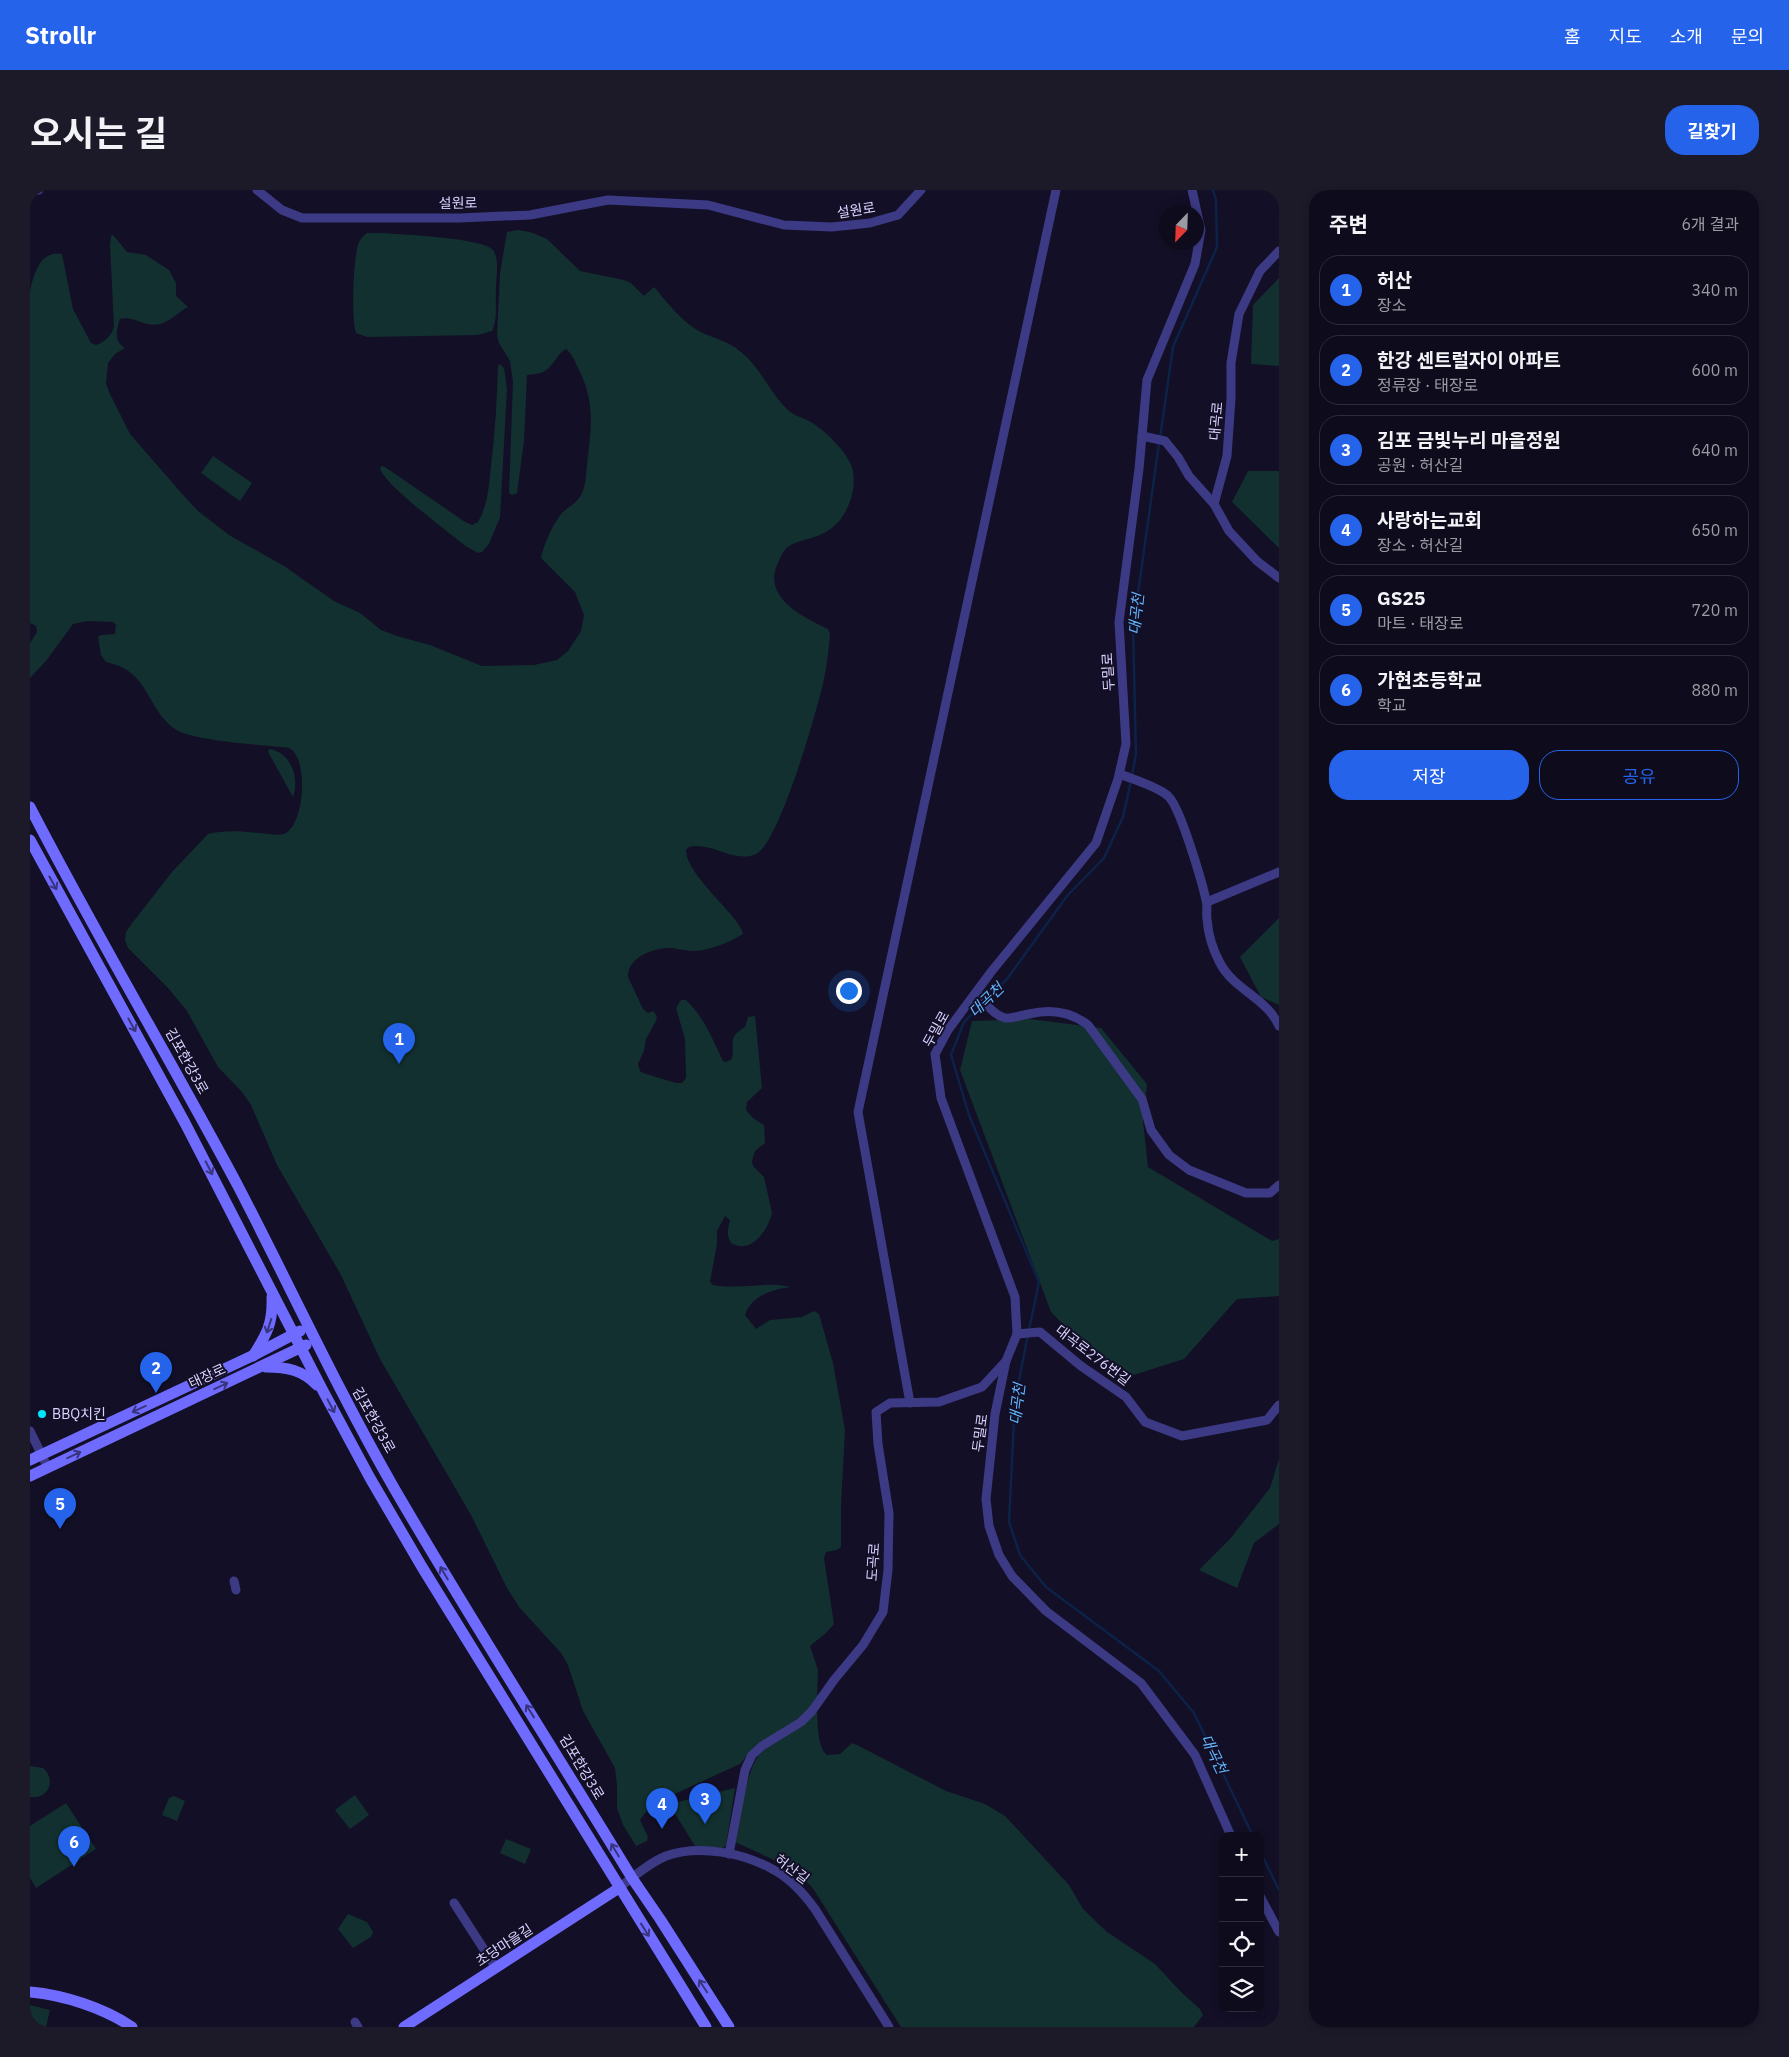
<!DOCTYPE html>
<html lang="ko">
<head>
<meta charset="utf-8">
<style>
  :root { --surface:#0e0b1c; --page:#1c1929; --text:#f1f3f6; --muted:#9b9ba3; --line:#2e2b3b; --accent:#2563eb }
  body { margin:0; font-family:"IBM Plex Sans","Noto Sans KR",sans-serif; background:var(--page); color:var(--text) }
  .controls { position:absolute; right:15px; bottom:15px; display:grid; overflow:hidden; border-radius:10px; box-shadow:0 2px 8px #0003 }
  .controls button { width:45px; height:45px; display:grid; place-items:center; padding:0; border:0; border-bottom:1px solid var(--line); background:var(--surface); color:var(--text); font:25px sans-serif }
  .compass { position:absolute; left:1129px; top:15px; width:45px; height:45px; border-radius:50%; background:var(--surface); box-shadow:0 2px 8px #0003; rotate:203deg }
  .you { position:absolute; left:818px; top:800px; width:18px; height:18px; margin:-12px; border:4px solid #fff; border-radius:50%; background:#1a73e8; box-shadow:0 0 0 8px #1a73e833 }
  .badge { display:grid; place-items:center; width:32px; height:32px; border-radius:50%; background:var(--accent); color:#fff; font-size:16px; font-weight:700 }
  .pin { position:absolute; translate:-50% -41px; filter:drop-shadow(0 1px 2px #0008) }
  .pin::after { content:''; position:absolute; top:26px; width:18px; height:15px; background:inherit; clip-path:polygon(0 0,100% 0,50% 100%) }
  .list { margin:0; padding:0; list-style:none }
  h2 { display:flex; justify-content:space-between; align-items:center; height:65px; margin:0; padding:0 20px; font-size:21px }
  h2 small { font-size:16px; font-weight:400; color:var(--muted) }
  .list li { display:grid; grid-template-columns:32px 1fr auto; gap:15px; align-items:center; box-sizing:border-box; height:70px; margin:0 10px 10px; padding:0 10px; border:1px solid var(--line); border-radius:20px }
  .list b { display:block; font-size:19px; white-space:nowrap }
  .list p { margin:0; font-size:16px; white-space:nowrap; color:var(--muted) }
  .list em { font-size:16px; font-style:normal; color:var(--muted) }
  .actions { display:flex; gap:10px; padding:15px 20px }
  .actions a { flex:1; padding:11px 0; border:1px solid var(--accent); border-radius:20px; text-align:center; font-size:18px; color:var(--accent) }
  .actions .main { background:var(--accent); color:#fff }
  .icon { flex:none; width:28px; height:28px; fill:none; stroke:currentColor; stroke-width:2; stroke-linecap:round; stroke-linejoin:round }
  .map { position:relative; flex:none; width:1249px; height:1837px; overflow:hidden; border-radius:20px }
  header { display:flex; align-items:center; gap:30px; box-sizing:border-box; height:70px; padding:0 25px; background:var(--accent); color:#fff }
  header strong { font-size:24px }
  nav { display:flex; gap:28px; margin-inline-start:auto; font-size:18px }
  .intro { display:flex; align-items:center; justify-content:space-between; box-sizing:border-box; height:120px; padding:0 30px }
  h1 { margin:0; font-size:35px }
  .button { padding:12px 22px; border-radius:20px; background:var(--accent); color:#fff; font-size:18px; font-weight:700 }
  main { display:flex; gap:30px; padding:0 30px }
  aside { flex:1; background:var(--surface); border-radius:20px; box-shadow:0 2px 8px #0003 }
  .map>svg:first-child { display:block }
</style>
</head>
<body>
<header>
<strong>Strollr</strong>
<nav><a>홈</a><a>지도</a><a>소개</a><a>문의</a></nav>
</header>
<div class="intro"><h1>오시는 길</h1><a class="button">길찾기</a></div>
<main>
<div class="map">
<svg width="1249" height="1837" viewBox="0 0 1249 1837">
  <rect width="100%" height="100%" fill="#130f26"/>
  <g fill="#12302f">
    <path d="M 488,40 L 500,42 L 517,49 L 550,81 L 594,90 L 601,93 L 614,106 L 624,97 C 636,111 649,128 664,138 C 679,148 698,150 711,162 C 730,177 739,201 756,218 C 762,225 771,227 779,231 C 794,239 820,264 823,281 C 827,304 815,333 794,343 C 783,349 769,350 759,356 C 752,361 750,369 747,375 C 733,408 774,428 798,439 L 800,444 C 799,459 797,474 794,489 C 788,518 749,654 726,664 C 704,674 681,651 659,657 L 656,660 C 656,686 713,729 713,744 C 700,752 681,760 665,761 C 658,761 650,759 642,758 C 625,757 597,767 598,787 L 613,819 L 618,823 L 623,821 L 627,826 L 626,831 L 616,849 L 614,861 L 608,874 L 610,881 L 613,883 L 646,893 L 652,893 L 656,888 L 655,849 L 646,818 L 651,810 L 656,810 C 674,827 683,850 693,871 L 696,872 L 702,869 C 705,851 697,848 715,837 L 718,827 L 725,826 L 732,898 L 717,912 L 716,920 L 723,928 L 734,935 L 735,953 L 725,961 L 722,971 L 723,976 L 734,987 L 742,1023 C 738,1041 720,1065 701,1053 C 696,1045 698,1039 700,1030 L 695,1026 L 687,1041 L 687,1054 L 680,1092 L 683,1095 C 709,1100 735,1091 761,1097 C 743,1099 721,1106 715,1125 L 726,1139 L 740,1130 L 772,1127 L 784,1121 L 789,1124 L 803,1173 L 815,1240 L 811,1315 L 811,1357 L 807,1360 L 796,1362 L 794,1368 L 804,1434 L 796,1443 L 780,1456 L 788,1480 L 787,1507 L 778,1520 L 768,1529 L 724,1557 L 710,1574 L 638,1607 L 615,1623 L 610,1630 L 618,1647 L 617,1651 L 606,1656 L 593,1635 L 587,1618 L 587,1595 L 585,1578 L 553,1521 L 538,1475 L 531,1463 L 489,1417 L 477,1398 L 441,1325 L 350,1169 L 311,1085 L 247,975 L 221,915 L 212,902 L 188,877 L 157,821 L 139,799 L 98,758 L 95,750 L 96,742 L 103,732 L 142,682 L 178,644 C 193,640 212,641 227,643 C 235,643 247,646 254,644 C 275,636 279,567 259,558 C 236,555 161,551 145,539 C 115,517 120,481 76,472 L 71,465 L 68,447 L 71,445 L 85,444 L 86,435 L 83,432 L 58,431 L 43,434 L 16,471 L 0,488 L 0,453 L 7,442 L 6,436 L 0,433 L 0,101 C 4,84 10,60 32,64 L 43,119 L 61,153 L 66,155 C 75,152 81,146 84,137 L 80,55 L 81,46 L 83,45 L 97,62 L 116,65 L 139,80 L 146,93 L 146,106 L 158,117 C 149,122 139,132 130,134 C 116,138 103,125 90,129 C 86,140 84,152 95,158 L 85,164 L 78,173 L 76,193 L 79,202 L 100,244 L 154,306 L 168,321 L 199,345 L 254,376 L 304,411 L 330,423 L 351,440 L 370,447 L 400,455 L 452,476 L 504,475 L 527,470 L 538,461 L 551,441 L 554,425 L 545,402 L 511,368 C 514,354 522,335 532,323 C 538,317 547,313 551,305 C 556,295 556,286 557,275 C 561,238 566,213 548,178 C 545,171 542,164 536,159 C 527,163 524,177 513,182 C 508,184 502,184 497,185 L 494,251 L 487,303 L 482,305 L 479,303 L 483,192 L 480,171 L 469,153 L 467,146 L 470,83 L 477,42 Z"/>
    <path d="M 337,43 L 349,43 C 369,44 454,48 463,60 C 470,70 466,87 466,99 C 465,112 468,129 462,141 L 448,145 L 337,147 L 326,143 C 321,129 323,66 329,52 C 331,48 333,46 337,43 Z"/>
    <path d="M 1249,88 L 1249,176 L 1221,174 L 1223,115 Z"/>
    <path d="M 470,174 L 474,178 L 477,199 L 470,327 L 459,354 L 452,362 L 448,363 L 437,357 C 421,344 353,294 350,278 L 352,276 L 355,277 L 435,332 L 442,335 L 448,332 C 458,315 459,295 461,276 C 465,243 467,210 468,176 Z"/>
    <path d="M 183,266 L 222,293 L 210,311 L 171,283 Z"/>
    <path d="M 1218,281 L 1249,281 L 1249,358 L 1202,312 Z"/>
    <path d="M 239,559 C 261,562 270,588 263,607 L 238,562 Z"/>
    <path d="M 1249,728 L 1249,815 L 1231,807 L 1210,767 Z"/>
    <path d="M 999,829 L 1071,838 L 1117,894 L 1113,931 L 1118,977 L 1242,1051 L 1249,1049 L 1249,1106 L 1207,1109 L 1154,1169 L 1097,1187 L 1063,1165 L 1021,1122 L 930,880 L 942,831 Z"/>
    <path d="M 1249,1269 L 1249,1334 L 1224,1353 L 1207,1398 L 1169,1380 L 1200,1349 L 1240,1298 Z"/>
    <path d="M 787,1521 C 788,1533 787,1557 797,1565 L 810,1564 L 822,1553 L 827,1555 L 916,1601 L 955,1614 L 975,1626 L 1039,1695 L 1053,1719 L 1077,1742 L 1125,1774 L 1151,1802 L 1170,1819 L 1173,1825 L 1164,1837 L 871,1837 L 782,1697 L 764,1680 L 755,1675 L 705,1652 C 710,1631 716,1577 731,1563 C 749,1546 769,1543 787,1521 Z"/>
    <path d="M 0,1576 L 13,1578 C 27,1590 18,1610 0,1607 Z"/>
    <path d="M 705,1598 L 696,1655 L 693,1658 L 665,1656 L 639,1614 Z"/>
    <path d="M 325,1605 L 339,1625 L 320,1639 L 305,1620 Z"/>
    <path d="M 144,1606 L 155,1611 L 147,1631 L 132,1625 L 139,1608 Z"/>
    <path d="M 36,1613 L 66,1659 L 6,1698 L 0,1688 L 0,1636 Z"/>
    <path d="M 476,1649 L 501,1659 L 495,1674 L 470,1663 Z"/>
    <path d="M 318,1724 L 337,1732 L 343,1742 L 341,1747 L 323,1758 L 308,1739 Z"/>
    <path d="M 0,1815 L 20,1820 L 16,1837 L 0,1837 Z"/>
  </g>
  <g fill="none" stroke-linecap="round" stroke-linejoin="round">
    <g stroke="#0c2248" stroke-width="2.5">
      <path d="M 1130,248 L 1143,157 L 1187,57 L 1186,10 L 1183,0"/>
      <path d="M 1102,585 L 1106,564 L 1103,439 L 1129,253"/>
      <path d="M 999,1140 L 1009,1092 L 939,925 L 921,865 L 934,832 L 977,789 L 1037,706 L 1074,668 L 1093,627 L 1101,591"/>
      <path d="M 998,1145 L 985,1210 L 979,1332 L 990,1365 L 1016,1397 L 1129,1481 L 1164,1523 L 1223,1646"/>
      <path d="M 1230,1661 L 1249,1700"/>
    </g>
    <g stroke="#3d3a85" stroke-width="9">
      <path d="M 227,0 L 252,20 L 272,28 L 429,28 L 500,25 L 578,10 L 678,15 L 754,35 L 802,37 L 840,33 L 868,25 L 891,0"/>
      <path d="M 1162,0 L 1171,40 L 1165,74 L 1117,190 L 1109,279 L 1089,432 L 1096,554 L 1088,589 L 1066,653 L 961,782 L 918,840 L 905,864 L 911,908 L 985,1107 L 987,1144 L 976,1171 L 965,1224 L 956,1309 L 959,1336 L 969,1365 L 982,1386 L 1016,1421 L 1111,1493 L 1165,1565 L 1201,1646"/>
      <path d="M 0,1 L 9,0"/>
      <path d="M 1112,246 L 1135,251 L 1148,267 L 1159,286 L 1184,314 L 1199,341 L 1227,371 L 1249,388"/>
      <path d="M 1184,314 L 1197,266 L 1201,209 L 1201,173 L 1209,124 L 1230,81 L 1249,61"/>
      <path d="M 1090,584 C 1102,589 1129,597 1138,606 C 1150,616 1172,692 1176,710 C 1178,716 1176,722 1177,729 C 1178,743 1183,760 1190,773 C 1204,800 1237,808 1249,836"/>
      <path d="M 1177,712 L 1249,682"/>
      <path d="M 946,803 C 954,811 963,825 975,828 C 983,829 991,825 999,824 C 1020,819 1041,822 1058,835 L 1112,909 L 1121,940 L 1139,965 L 1159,980 L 1216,1003 L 1240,1003 L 1249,995"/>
      <path d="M 987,1144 L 1010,1142 L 1051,1176 L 1096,1207 L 1115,1232 L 1152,1246 L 1237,1230 L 1249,1215"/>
      <path d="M 880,1213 L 828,922 L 1026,0"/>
      <path d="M 0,1241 L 18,1278"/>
      <path d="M 204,1391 L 206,1400"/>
      <path d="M 699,1664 L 715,1580 L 722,1565 L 732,1556 L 771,1532 L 782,1521 L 804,1490 L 833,1455 L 853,1422 L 858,1380 L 859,1323 L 848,1254 L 846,1222 L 860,1213 L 909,1212 L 952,1197 L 976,1171"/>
      <path d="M 589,1698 C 603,1687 619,1673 636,1666 C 669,1654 714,1663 744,1680 C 761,1689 774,1704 785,1719 L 859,1837"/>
      <path d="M 1230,1706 L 1249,1742"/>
      <path d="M 424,1713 L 466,1778"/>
      <path d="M 325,1832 L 328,1837"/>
    </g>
    <g stroke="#6f6bff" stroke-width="11">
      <path d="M 0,617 C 66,745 140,869 208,996 C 260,1096 307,1199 364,1298 C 440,1429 523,1558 602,1688 L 630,1729 L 699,1837"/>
      <path d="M 0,650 L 155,933 L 292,1199 L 340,1288 L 392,1377 L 676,1837"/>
      <path d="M 223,1166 C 237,1144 243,1133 242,1107"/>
      <path d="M 236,1177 C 257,1177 272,1180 287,1195"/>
      <path d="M 0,1270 L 222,1166 L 270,1141"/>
      <path d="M 0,1286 L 276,1155"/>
      <path d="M 0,1802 C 34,1805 74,1818 102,1837"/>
      <path d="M 374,1837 L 589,1698"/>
    </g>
  </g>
  <defs><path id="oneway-shaft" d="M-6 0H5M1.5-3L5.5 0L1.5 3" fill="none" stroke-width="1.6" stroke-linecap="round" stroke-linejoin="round" transform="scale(1.25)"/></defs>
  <g stroke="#38347d">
    <use href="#oneway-shaft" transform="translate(23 693) rotate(61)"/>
    <use href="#oneway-shaft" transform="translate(102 835) rotate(61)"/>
    <use href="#oneway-shaft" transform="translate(179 978) rotate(63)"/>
    <use href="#oneway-shaft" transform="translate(239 1136) rotate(108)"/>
    <use href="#oneway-shaft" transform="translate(191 1196) rotate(-25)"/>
    <use href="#oneway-shaft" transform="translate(301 1216) rotate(62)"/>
    <use href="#oneway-shaft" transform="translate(109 1219) rotate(155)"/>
    <use href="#oneway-shaft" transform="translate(44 1265) rotate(-25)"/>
    <use href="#oneway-shaft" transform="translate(414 1383) rotate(-121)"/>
    <use href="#oneway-shaft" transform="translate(500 1521) rotate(-122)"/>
    <use href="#oneway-shaft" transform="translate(585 1660) rotate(-121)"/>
    <use href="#oneway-shaft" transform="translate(615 1740) rotate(58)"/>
    <use href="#oneway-shaft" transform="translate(673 1796) rotate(-123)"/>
  </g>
  <circle fill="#00e5ff" stroke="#130f26" stroke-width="2" cx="12" cy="1224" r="5"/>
  <g text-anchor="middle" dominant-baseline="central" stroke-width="4" stroke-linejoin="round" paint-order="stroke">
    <g font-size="14" fill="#d9d4ff" stroke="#130f26">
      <text transform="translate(428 13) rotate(-1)">설원로</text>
      <text transform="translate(826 20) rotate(-9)">설원로</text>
      <text transform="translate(1186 231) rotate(-85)">대곡로</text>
      <text transform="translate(1078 482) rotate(-93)">두밀로</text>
      <text transform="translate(906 839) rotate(-61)">두밀로</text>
      <text transform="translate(157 871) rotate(61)">김포한강3로</text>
      <text transform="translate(1063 1165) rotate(37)">대곡로276번길</text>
      <text transform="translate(177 1186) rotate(-25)">태장로</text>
      <text transform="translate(344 1230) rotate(61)">김포한강3로</text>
      <text transform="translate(950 1243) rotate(-82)">두밀로</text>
      <text transform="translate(843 1372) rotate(-86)">도곡로</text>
      <text transform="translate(552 1577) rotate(59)">김포한강3로</text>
      <text transform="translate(762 1679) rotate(37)">허산길</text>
      <text transform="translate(474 1755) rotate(-33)">초당마을길</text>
    </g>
    <g font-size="14" fill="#d9d4ff" stroke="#130f26" text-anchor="start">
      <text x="22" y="1224">BBQ치킨</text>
    </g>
    <g font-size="15" font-style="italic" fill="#62b6ff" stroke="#130f26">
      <text transform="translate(1106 424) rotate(-84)">대곡천</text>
      <text transform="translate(956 810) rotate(-44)">대곡천</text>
      <text transform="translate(987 1214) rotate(-83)">대곡천</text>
      <text transform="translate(1184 1564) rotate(65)">대곡천</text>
    </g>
  </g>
</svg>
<div class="controls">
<button>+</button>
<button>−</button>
<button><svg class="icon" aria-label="locate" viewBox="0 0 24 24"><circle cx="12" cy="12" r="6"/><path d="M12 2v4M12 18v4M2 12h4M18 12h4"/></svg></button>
<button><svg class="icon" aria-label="layers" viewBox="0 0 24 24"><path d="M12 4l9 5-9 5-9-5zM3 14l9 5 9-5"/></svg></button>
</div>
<svg class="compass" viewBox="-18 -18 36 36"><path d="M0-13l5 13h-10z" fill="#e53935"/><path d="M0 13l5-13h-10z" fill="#9b9ba3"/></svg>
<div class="you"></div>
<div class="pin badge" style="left:369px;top:874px">1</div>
<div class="pin badge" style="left:126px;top:1203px">2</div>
<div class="pin badge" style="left:675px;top:1634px">3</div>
<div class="pin badge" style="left:632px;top:1639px">4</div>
<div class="pin badge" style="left:30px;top:1339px">5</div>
<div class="pin badge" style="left:44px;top:1677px">6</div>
</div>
<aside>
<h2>주변<small>6개 결과</small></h2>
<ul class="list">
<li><span class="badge">1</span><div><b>허산</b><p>장소</p></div><em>340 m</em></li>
<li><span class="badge">2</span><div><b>한강 센트럴자이 아파트</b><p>정류장 · 태장로</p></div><em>600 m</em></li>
<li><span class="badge">3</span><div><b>김포 금빛누리 마을정원</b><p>공원 · 허산길</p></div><em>640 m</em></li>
<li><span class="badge">4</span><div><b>사랑하는교회</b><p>장소 · 허산길</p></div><em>650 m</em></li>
<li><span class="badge">5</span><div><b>GS25</b><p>마트 · 태장로</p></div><em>720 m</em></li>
<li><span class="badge">6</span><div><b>가현초등학교</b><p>학교</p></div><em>880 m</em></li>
</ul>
<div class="actions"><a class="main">저장</a><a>공유</a></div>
</aside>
</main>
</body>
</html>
